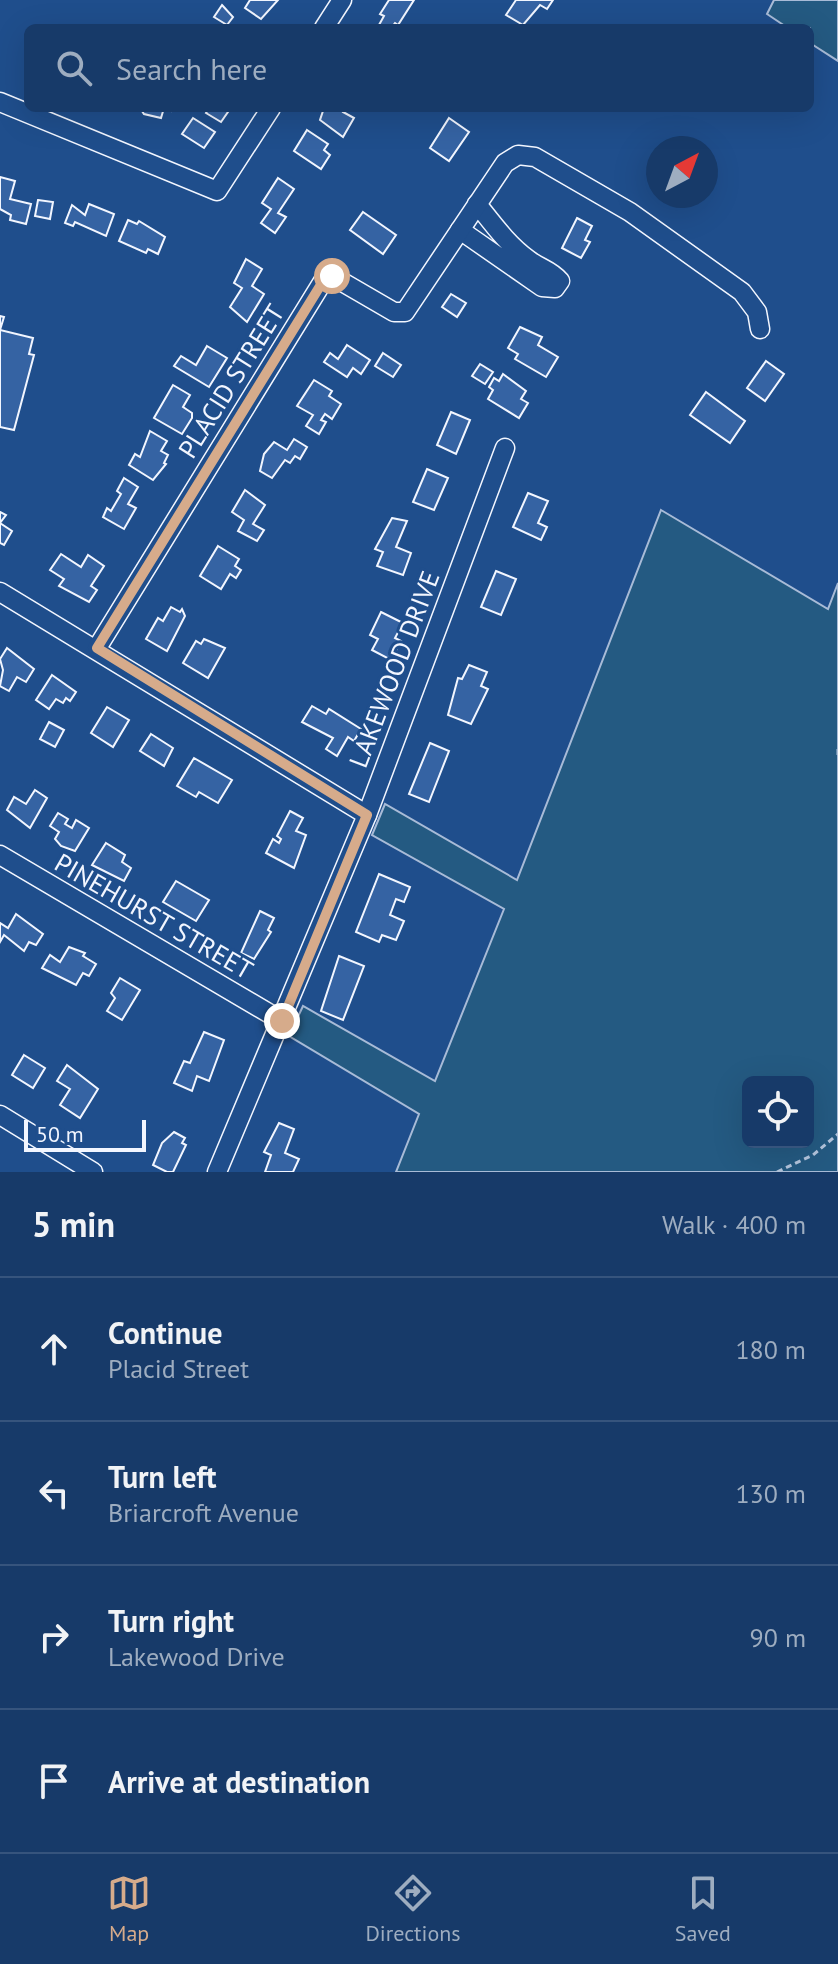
<!DOCTYPE html>
<html lang="en">
<head>
<meta charset="utf-8">
<style>
  :root { --surface:#173a69; --page:#20416f; --text:#f1f3f6; --muted:#9eadc0; --line:#36547d; --accent:#d6ab8b }
  body { margin:0; font-family:"PT Sans",sans-serif; background:var(--page); color:var(--text) }
  .controls { position:absolute; right:24px; bottom:24px; display:grid; overflow:hidden; border-radius:12px; box-shadow:0 8px 32px #0002 }
  .controls button { width:72px; height:72px; display:grid; place-items:center; padding:0; border:0; border-bottom:2px solid var(--line); background:var(--surface); color:var(--text); font:40px sans-serif }
  .compass { position:absolute; left:646px; top:136px; width:72px; height:72px; border-radius:50%; background:var(--surface); box-shadow:0 8px 32px #0002; rotate:41deg }
  .scale { position:absolute; left:24px; bottom:20px; width:122px; box-sizing:border-box; padding-left:8px; border:4px solid #f2f6ff; border-top:0; font-size:22px; line-height:28px; white-space:nowrap; color:#f2f6ff; -webkit-text-stroke:6px #1f4e8c; paint-order:stroke }
  .stop { position:absolute; width:24px; height:24px; margin:-18px; border:6px solid #d6ab8b; border-radius:50%; background:#fff }
  .stop.end { background:#d6ab8b; border-color:#fff; box-shadow:0 2px 8px #0008 }
  .list { margin:0; padding:0; list-style:none }
  h2 { display:flex; justify-content:space-between; align-items:center; height:104px; margin:0; padding:0 32px; font-size:34px }
  h2 small { font-size:26px; font-weight:400; color:var(--muted) }
  .list li { display:grid; grid-template-columns:52px 1fr auto; gap:24px; align-items:center; box-sizing:border-box; height:144px; padding:0 32px; border-top:2px solid var(--line) }
  .list b { display:block; font-size:30px; white-space:nowrap }
  .list p { margin:0; font-size:26px; white-space:nowrap; color:var(--muted) }
  .list em { font-size:26px; font-style:normal; color:var(--muted) }
  .icon { flex:none; width:44px; height:44px; fill:none; stroke:currentColor; stroke-width:2; stroke-linecap:round; stroke-linejoin:round }
  .map { position:relative; flex:none; width:838px; height:1172px; overflow:hidden }
  .search { position:absolute; background:var(--surface); box-shadow:0 8px 32px #0002; left:24px; right:24px; top:24px; height:88px; display:flex; align-items:center; gap:20px; box-sizing:border-box; padding:0 28px; border-radius:12px; color:var(--muted); font-size:30px }
  .sheet { height:680px; background:var(--surface) }
  nav { display:flex; justify-content:space-around; align-items:center; box-sizing:border-box; height:112px; border-top:2px solid var(--line); background:var(--surface); font-size:22px; color:var(--muted) }
  nav a { display:grid; justify-items:center; gap:4px }
  nav .on { color:var(--accent) }
  .map>svg:first-child { display:block }
</style>
</head>
<body>
<div class="map">
<svg width="838" height="1172" viewBox="0 0 838 1172">
  <rect width="100%" height="100%" fill="#1f4e8c"/>
  <g fill="#245a82" stroke="#a8bbd7" stroke-width="2" fill-rule="evenodd">
    <path d="M 774,0 L 838,0 L 838,61 L 810,43 L 810,28 L 788,28 L 767,14 Z"/>
    <path d="M 661,510 L 828,609 L 838,583 L 838,1172 L 396,1172 L 419,1114 L 289,1036 L 303,1006 L 435,1081 L 504,909 L 372,835 L 385,804 L 517,880 ZM 748,1082 L 808,1082 L 808,1142 L 748,1142 Z"/>
  </g>
  <g fill="#3563a3" stroke="#f2f6ff" stroke-width="2">
    <path d="M 250,0 L 278,0 L 261,19 L 245,8 Z"/>
    <path d="M 389,0 L 414,0 L 398,25 L 395,23 L 391,28 L 384,28 L 379,25 L 384,16 L 380,14 Z"/>
    <path d="M 516,0 L 553,0 L 547,9 L 540,5 L 523,25 L 506,15 Z"/>
    <path d="M 222,5 L 233,17 L 227,25 L 214,17 Z"/>
    <path d="M 140,108 L 172,108 L 171,111 L 164,108 L 161,118 L 144,114 Z"/>
    <path d="M 209,108 L 229,108 L 230,109 L 221,122 L 206,113 Z"/>
    <path d="M 324,108 L 345,108 L 343,112 L 354,118 L 343,137 L 320,120 Z"/>
    <path d="M 193,118 L 215,132 L 204,148 L 182,134 Z"/>
    <path d="M 449,118 L 469,132 L 449,161 L 430,148 Z"/>
    <path d="M 307,130 L 328,144 L 324,150 L 330,155 L 321,169 L 294,151 Z"/>
    <path d="M 0,177 L 15,181 L 10,199 L 31,204 L 26,224 L 10,220 L 11,215 L 0,209 Z"/>
    <path d="M 278,178 L 294,189 L 278,213 L 286,217 L 275,233 L 261,223 L 271,209 L 262,203 Z"/>
    <path d="M 38,200 L 53,202 L 50,219 L 35,216 Z"/>
    <path d="M 89,204 L 114,214 L 106,236 L 75,222 L 73,226 L 65,223 L 72,205 L 85,215 Z"/>
    <path d="M 363,212 L 396,235 L 383,254 L 350,230 Z"/>
    <path d="M 577,218 L 592,226 L 585,240 L 590,242 L 581,258 L 562,248 Z"/>
    <path d="M 128,220 L 137,224 L 139,221 L 165,237 L 158,254 L 148,249 L 146,253 L 119,241 Z"/>
    <path d="M 246,259 L 262,269 L 252,286 L 264,294 L 247,322 L 230,307 L 242,288 L 234,283 Z"/>
    <path d="M 451,294 L 466,303 L 457,317 L 442,307 Z"/>
    <path d="M 0,316 L 4,317 L 0,330 L 33,338 L 29,354 L 34,355 L 14,430 L 0,427 Z"/>
    <path d="M 520,327 L 542,337 L 538,345 L 558,357 L 546,377 L 515,359 L 518,354 L 508,348 Z"/>
    <path d="M 347,345 L 370,360 L 361,374 L 353,368 L 347,377 L 324,362 L 330,353 L 338,359 Z"/>
    <path d="M 207,346 L 227,358 L 209,387 L 174,366 L 181,356 L 196,365 Z"/>
    <path d="M 383,353 L 401,365 L 393,377 L 375,366 Z"/>
    <path d="M 766,361 L 784,374 L 765,401 L 747,388 Z"/>
    <path d="M 480,364 L 493,372 L 485,384 L 472,376 Z"/>
    <path d="M 503,374 L 526,391 L 521,399 L 528,403 L 519,418 L 488,399 L 493,390 L 489,387 L 494,378 L 499,381 Z"/>
    <path d="M 314,380 L 332,391 L 329,396 L 341,404 L 332,419 L 325,414 L 321,420 L 326,422 L 319,434 L 306,426 L 313,415 L 297,406 Z"/>
    <path d="M 173,385 L 190,395 L 183,407 L 192,413 L 192,418 L 182,434 L 154,418 Z"/>
    <path d="M 706,392 L 745,421 L 730,443 L 690,415 Z"/>
    <path d="M 451,412 L 470,420 L 456,454 L 437,445 Z"/>
    <path d="M 150,431 L 167,441 L 161,451 L 168,455 L 164,463 L 166,464 L 153,480 L 129,465 L 135,454 L 140,457 Z"/>
    <path d="M 294,439 L 307,447 L 300,459 L 295,456 L 290,463 L 285,460 L 272,478 L 260,471 L 264,454 L 274,442 L 287,450 Z"/>
    <path d="M 427,469 L 448,478 L 434,510 L 413,502 Z"/>
    <path d="M 124,478 L 138,487 L 128,504 L 136,508 L 124,529 L 103,517 L 107,508 L 111,511 L 121,494 L 117,491 Z"/>
    <path d="M 245,490 L 265,505 L 253,524 L 264,530 L 257,541 L 238,531 L 244,520 L 232,512 Z"/>
    <path d="M 528,493 L 548,501 L 538,523 L 547,527 L 541,540 L 513,527 Z"/>
    <path d="M 0,512 L 6,515 L 0,523 L 12,531 L 4,545 L 0,543 Z"/>
    <path d="M 392,518 L 407,521 L 396,547 L 411,553 L 403,575 L 377,566 L 383,552 L 375,549 Z"/>
    <path d="M 218,546 L 239,559 L 235,566 L 241,570 L 236,578 L 230,574 L 221,589 L 200,576 Z"/>
    <path d="M 61,554 L 81,567 L 88,555 L 104,566 L 91,586 L 97,590 L 89,602 L 59,586 L 64,579 L 50,570 Z"/>
    <path d="M 496,571 L 516,579 L 501,615 L 481,607 Z"/>
    <path d="M 171,607 L 180,612 L 182,609 L 185,616 L 167,651 L 146,639 L 158,618 L 163,621 Z"/>
    <path d="M 381,612 L 403,623 L 395,638 L 401,641 L 391,660 L 372,650 L 378,639 L 370,635 Z"/>
    <path d="M 204,639 L 225,648 L 208,678 L 183,663 L 196,641 L 201,644 Z"/>
    <path d="M 7,648 L 34,669 L 26,682 L 17,677 L 9,691 L 0,686 L 3,670 L 0,659 Z"/>
    <path d="M 469,665 L 487,672 L 481,686 L 488,689 L 471,724 L 448,715 L 458,678 L 462,679 Z"/>
    <path d="M 52,675 L 76,692 L 70,701 L 66,698 L 63,703 L 56,699 L 49,709 L 36,700 Z"/>
    <path d="M 312,706 L 326,714 L 329,709 L 361,729 L 354,741 L 348,737 L 337,756 L 326,749 L 333,738 L 302,722 Z"/>
    <path d="M 107,707 L 129,720 L 113,747 L 91,733 Z"/>
    <path d="M 49,722 L 64,730 L 55,747 L 40,739 Z"/>
    <path d="M 151,734 L 173,748 L 164,766 L 140,751 Z"/>
    <path d="M 430,743 L 449,751 L 429,802 L 409,794 Z"/>
    <path d="M 194,758 L 232,780 L 218,803 L 199,792 L 196,797 L 177,786 Z"/>
    <path d="M 35,790 L 47,798 L 30,828 L 7,810 L 14,797 L 26,804 Z"/>
    <path d="M 290,811 L 303,818 L 296,831 L 306,835 L 294,868 L 266,853 L 273,839 L 279,843 L 281,839 L 277,836 Z"/>
    <path d="M 58,813 L 68,819 L 65,824 L 72,828 L 76,820 L 89,828 L 75,851 L 61,846 L 55,839 L 59,832 L 50,826 Z"/>
    <path d="M 106,843 L 125,855 L 122,862 L 131,868 L 124,881 L 92,865 Z"/>
    <path d="M 379,874 L 410,887 L 404,902 L 396,899 L 390,915 L 404,921 L 396,940 L 382,935 L 379,942 L 356,932 Z"/>
    <path d="M 176,881 L 209,900 L 196,921 L 163,902 Z"/>
    <path d="M 260,911 L 274,918 L 268,930 L 271,932 L 254,959 L 241,953 Z"/>
    <path d="M 16,914 L 43,934 L 36,945 L 29,942 L 24,951 L 4,935 L 0,942 L 0,923 L 8,928 Z"/>
    <path d="M 69,947 L 85,953 L 83,956 L 96,964 L 89,976 L 83,973 L 76,985 L 42,968 L 50,955 L 60,962 Z"/>
    <path d="M 339,956 L 364,966 L 343,1020 L 321,1011 Z"/>
    <path d="M 120,978 L 140,990 L 122,1020 L 107,1011 L 115,998 L 111,993 Z"/>
    <path d="M 204,1032 L 224,1040 L 209,1081 L 197,1076 L 192,1091 L 174,1083 L 184,1061 L 190,1063 Z"/>
    <path d="M 24,1055 L 45,1068 L 33,1088 L 12,1075 Z"/>
    <path d="M 67,1065 L 98,1089 L 80,1118 L 60,1105 L 70,1089 L 57,1081 Z"/>
    <path d="M 279,1123 L 294,1129 L 285,1153 L 299,1159 L 293,1172 L 265,1172 L 271,1155 L 264,1152 Z"/>
    <path d="M 174,1132 L 185,1138 L 182,1143 L 186,1145 L 173,1172 L 167,1172 L 153,1165 L 162,1143 Z"/>
  </g>
  <g fill="none" stroke-linecap="round" stroke-linejoin="round">
    <defs>
      <g id="minor">
        <path d="M 324,28 L 342,0"/>
        <path d="M 0,102 L 217,191 L 271,108"/>
        <path d="M 460,230 L 542,287 L 555,288 L 560,281 C 551,270 539,268 529,260 C 508,245 493,224 477,204"/>
        <path d="M 0,592 L 367,815"/>
        <path d="M 97,648 L 325,278 L 332,276 L 394,312 L 405,312 L 505,163 L 518,155 L 535,157 L 630,212 L 742,292 L 757,312 L 760,329"/>
        <path d="M 0,855 L 282,1021"/>
        <path d="M 0,1115 L 93,1172"/>
        <path d="M 217,1172 L 367,815 L 505,448"/>
      </g>
    </defs>
    <use href="#minor" stroke="#f2f6ff" stroke-width="21"/>
    <g stroke="#b3c4dc" stroke-width="3" stroke-dasharray="6 4" stroke-linecap="butt">
      <path d="M 838,749 L 838,759"/>
      <path d="M 777,1172 L 813,1155 L 838,1134"/>
    </g>
    <use href="#minor" stroke="#1f4e8c" stroke-width="18"/>
  </g>
  <g fill="none" stroke-linecap="round" stroke-linejoin="round">
    <path stroke="#d6ab8b" stroke-width="10" d="M 282,1021 L 367,815 L 97,648 L 325,278 L 332,276"/>
  </g>
  <g text-anchor="middle" dominant-baseline="central" stroke-width="6" stroke-linejoin="round" paint-order="stroke">
    <g font-size="26" fill="#f2f6ff" stroke="#1f4e8c">
      <text transform="translate(231 381) rotate(-58)">PLACID STREET</text>
      <text transform="translate(394 669) rotate(-69)">LAKEWOOD DRIVE</text>
      <text transform="translate(154 916) rotate(30)">PINEHURST STREET</text>
    </g>
  </g>
</svg>
<div class="controls">
<button><svg class="icon" aria-label="locate" viewBox="0 0 24 24"><circle cx="12" cy="12" r="6"/><path d="M12 2v4M12 18v4M2 12h4M18 12h4"/></svg></button>
</div>
<svg class="compass" viewBox="-18 -18 36 36"><path d="M0-13l5 13h-10z" fill="#e53935"/><path d="M0 13l5-13h-10z" fill="#9eadc0"/></svg>
<div class="scale">50 m</div>
<div class="stop" style="left:332px;top:276px"></div>
<div class="stop end" style="left:282px;top:1021px"></div>
<div class="search"><svg class="icon" aria-label="search" viewBox="0 0 24 24"><circle cx="10" cy="10" r="6"/><path d="M15 15l6 6"/></svg>Search here</div>
</div>
<section class="sheet">
<h2>5 min<small>Walk · 400 m</small></h2>
<ul class="list">
<li><svg class="icon" aria-label="ahead" viewBox="0 0 24 24"><path d="M12 20V5M6 11l6-6 6 6"/></svg><div><b>Continue</b><p>Placid Street</p></div><em>180 m</em></li>
<li><svg class="icon" aria-label="left" viewBox="0 0 24 24"><path d="M17 20v-9H6M10 6l-5 5 5 5"/></svg><div><b>Turn left</b><p>Briarcroft Avenue</p></div><em>130 m</em></li>
<li><svg class="icon" aria-label="right" viewBox="0 0 24 24"><path d="M7 20v-9h11M14 6l5 5-5 5"/></svg><div><b>Turn right</b><p>Lakewood Drive</p></div><em>90 m</em></li>
<li><svg class="icon" aria-label="arrive" viewBox="0 0 24 24"><path d="M6 21V4h12l-3 4 3 4H6"/></svg><div><b>Arrive at destination</b></div></li>
</ul>
</section>
<nav>
<a class="on"><svg class="icon" aria-label="map" viewBox="0 0 24 24"><path d="M3 6l6-2 6 2 6-2v14l-6 2-6-2-6 2zM9 4v14M15 6v14"/></svg>Map</a>
<a><svg class="icon" aria-label="directions" viewBox="0 0 24 24"><path d="M12 3l9 9-9 9-9-9zM9 14v-3h6M13 9l2 2-2 2"/></svg>Directions</a>
<a><svg class="icon" aria-label="saved" viewBox="0 0 24 24"><path d="M7 4h10v16l-5-4-5 4z"/></svg>Saved</a>
</nav>
</body>
</html>
